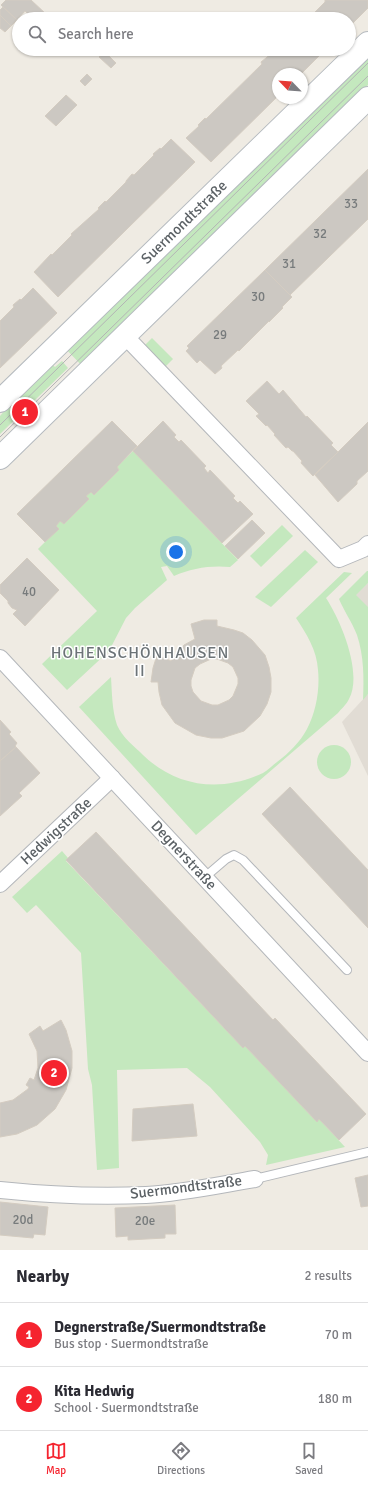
<!DOCTYPE html>
<html lang="en">
<head>
<meta charset="utf-8">
<style>
  :root { --surface:#fff; --page:#f7f7f7; --text:#2b2b33; --muted:#7c7c81; --line:#e1e1e2; --accent:#f5242f }
  body { margin:0; font-family:Signika,sans-serif; background:var(--page); color:var(--text) }
  .compass { position:absolute; left:272px; top:68px; width:36px; height:36px; border-radius:50%; background:var(--surface); box-shadow:0 1px 3px #0004; rotate:295deg }
  .you { position:absolute; left:176px; top:552px; width:14px; height:14px; margin:-10px; border:3px solid #fff; border-radius:50%; background:#1a73e8; box-shadow:0 0 0 6px #1a73e833 }
  .badge { display:grid; place-items:center; width:26px; height:26px; border-radius:50%; background:var(--accent); color:#fff; font-size:13px; font-weight:700 }
  .pin { position:absolute; translate:-50% -50%; border:2px solid #fff; box-shadow:0 1px 4px #0006 }
  .list { margin:0; padding:0; list-style:none }
  h2 { display:flex; justify-content:space-between; align-items:center; height:52px; margin:0; padding:0 16px; font-size:17px }
  h2 small { font-size:13px; font-weight:400; color:var(--muted) }
  .list li { display:grid; grid-template-columns:26px 1fr auto; gap:12px; align-items:center; box-sizing:border-box; height:64px; padding:0 16px; border-top:1px solid var(--line) }
  .list b { display:block; font-size:15px; white-space:nowrap }
  .list p { margin:0; font-size:13px; white-space:nowrap; color:var(--muted) }
  .list em { font-size:13px; font-style:normal; color:var(--muted) }
  .icon { flex:none; width:22px; height:22px; fill:none; stroke:currentColor; stroke-width:2; stroke-linecap:round; stroke-linejoin:round }
  .map { position:relative; flex:none; width:368px; height:1250px; overflow:hidden }
  .search { position:absolute; background:var(--surface); box-shadow:0 1px 3px #0004; left:12px; right:12px; top:12px; height:44px; display:flex; align-items:center; gap:10px; box-sizing:border-box; padding:0 14px; border-radius:22px; color:var(--muted); font-size:15px }
  .sheet { height:180px; background:var(--surface) }
  nav { display:flex; justify-content:space-around; align-items:center; box-sizing:border-box; height:56px; border-top:1px solid var(--line); background:var(--surface); font-size:11px; color:var(--muted) }
  nav a { display:grid; justify-items:center; gap:2px }
  nav .on { color:var(--accent) }
  .map>svg:first-child { display:block }
</style>
</head>
<body>
<div class="map">
<svg width="368" height="1250" viewBox="0 0 368 1250">
  <rect width="100%" height="100%" fill="#efebe3"/>
  <g fill="#e1dcd4">
    <path d="M 368,583 L 368,629 L 346,604 Z"/>
    <path d="M 368,694 L 368,776 L 342,722 Z"/>
  </g>
  <g fill="#c4e8be">
    <path d="M 368,53 L 368,85 L 166,283 L 86,370 L 64,347 Z"/>
    <path d="M 152,338 L 173,359 L 165,367 L 145,345 Z"/>
    <path d="M 49,361 L 55,367 L 62,361 L 68,368 L 0,434 L 0,416 Z"/>
    <path d="M 133,451 L 238,560 L 230,567 C 212,565 191,568 174,576 L 167,566 L 161,567 L 167,580 L 135,608 L 126,618 L 109,651 L 67,690 L 42,664 L 97,611 L 38,549 L 58,529 L 56,526 L 60,521 L 64,524 L 89,499 L 86,496 L 91,492 L 94,494 L 119,470 L 117,467 Z"/>
    <path d="M 282,525 L 293,536 L 261,567 L 250,556 Z"/>
    <path d="M 305,550 L 318,562 L 271,607 L 255,597 Z"/>
    <path d="M 367,571 L 368,571 L 368,583 L 356,595 L 368,607 L 368,694 L 363,700 C 364,678 364,656 357,635 C 352,622 344,611 339,599 Z"/>
    <path d="M 344,572 L 352,573 L 326,598 C 341,621 363,673 349,699 C 347,704 341,709 338,713 L 196,835 L 79,707 L 111,677 C 112,693 112,710 117,725 C 122,737 134,746 143,755 C 176,787 221,793 263,773 C 268,770 273,765 277,762 C 289,753 300,742 307,729 C 316,712 320,689 318,670 C 317,650 306,633 296,618 Z"/>
    <circle cx="334" cy="762" r="17"/>
    <path d="M 62,851 L 68,858 L 66,861 L 243,1048 L 245,1046 L 316,1121 L 319,1119 L 345,1147 L 266,1165 L 268,1155 L 260,1142 L 210,1087 L 187,1068 L 117,1070 L 119,1168 L 97,1170 L 92,1085 L 88,1069 L 81,953 L 36,905 L 27,913 L 12,897 Z"/>
  </g>
  <g fill="#ccc8c2" stroke="#d4ccc1" fill-rule="evenodd">
    <path d="M 6,0 L 31,0 L 46,14 L 40,19 L 33,19 L 25,11 L 17,20 L 1,5 Z"/>
    <path d="M 325,0 L 368,0 L 368,8 L 349,27 L 349,19 L 308,19 L 325,2 Z"/>
    <path d="M 3,7 L 17,20 L 11,26 L 0,15 L 0,10 Z"/>
    <path d="M 0,15 L 11,26 L 5,32 L 0,28 Z"/>
    <path d="M 111,49 L 121,49 L 117,54 L 110,50 Z"/>
    <path d="M 277,49 L 326,49 L 301,74 L 278,74 L 278,96 L 211,162 L 186,138 L 199,126 L 198,125 L 205,118 L 206,119 L 262,64 L 261,62 Z"/>
    <path d="M 105,52 L 116,63 L 111,68 L 99,57 Z"/>
    <path d="M 87,74 L 92,79 L 85,86 L 80,81 Z"/>
    <path d="M 66,95 L 77,105 L 56,126 L 45,116 Z"/>
    <path d="M 171,139 L 195,162 L 58,297 L 34,272 L 51,254 L 52,255 L 72,235 L 71,234 L 99,209 L 98,208 L 105,201 L 106,202 L 126,182 L 126,181 L 132,174 L 134,175 L 154,155 L 153,154 L 160,148 L 161,149 Z"/>
    <path d="M 368,169 L 368,219 L 290,295 L 265,270 Z"/>
    <path d="M 265,270 L 292,297 L 282,307 L 283,308 L 269,322 L 269,321 L 239,351 L 238,350 L 221,366 L 222,368 L 215,374 L 200,360 L 197,363 L 186,351 L 189,348 L 187,346 Z"/>
    <path d="M 33,288 L 57,313 L 0,368 L 0,321 L 14,307 L 13,305 L 20,299 L 21,300 Z"/>
    <path d="M 267,381 L 279,394 L 283,390 L 306,417 L 307,416 L 333,443 L 331,445 L 338,452 L 313,476 L 301,463 L 302,461 L 293,451 L 292,451 L 288,447 L 286,448 L 274,435 L 275,434 L 267,425 L 266,426 L 256,416 L 259,414 L 246,401 Z"/>
    <path d="M 112,421 L 137,446 L 117,467 L 119,470 L 94,495 L 91,492 L 86,496 L 89,499 L 64,524 L 60,521 L 56,526 L 59,529 L 45,542 L 17,514 Z"/>
    <path d="M 163,421 L 176,435 L 174,437 L 179,442 L 181,440 L 206,466 L 204,468 L 208,473 L 210,470 L 235,496 L 233,498 L 238,503 L 240,501 L 253,514 L 222,543 L 133,451 Z"/>
    <path d="M 368,422 L 368,471 L 357,481 L 357,484 L 338,502 L 315,475 Z"/>
    <path d="M 252,520 L 265,533 L 238,559 L 225,546 Z"/>
    <path d="M 27,558 L 59,590 L 25,626 L 13,614 L 17,610 L 12,608 L 8,603 L 8,601 L 0,593 L 0,585 Z"/>
    <path d="M 204,620 L 217,620 L 217,626 L 234,630 L 243,633 L 252,640 L 265,655 L 269,667 L 271,678 L 271,692 L 267,704 L 260,716 L 244,731 L 222,738 L 211,738 L 196,735 L 175,723 L 162,705 L 159,692 L 158,682 L 151,682 L 153,668 L 157,655 L 171,661 L 184,645 L 195,639 L 191,624 ZM 211,659 L 217,659 L 228,663 L 233,667 L 238,678 L 238,684 L 233,696 L 229,700 L 218,705 L 212,705 L 201,701 L 193,692 L 191,686 L 191,680 L 195,668 L 200,664 Z"/>
    <path d="M 0,720 L 11,732 L 9,734 L 17,743 L 15,746 L 16,747 L 0,761 Z"/>
    <path d="M 16,747 L 40,773 L 19,793 L 22,796 L 0,816 L 0,761 Z"/>
    <path d="M 290,787 L 368,870 L 368,928 L 262,814 Z"/>
    <path d="M 96,832 L 273,1020 L 275,1018 L 366,1114 L 339,1140 L 319,1119 L 317,1122 L 245,1046 L 243,1048 L 66,860 Z"/>
    <path d="M 61,1020 L 66,1030 L 72,1051 L 72,1068 L 66,1090 L 55,1109 L 37,1125 L 17,1134 L 0,1137 L 0,1103 L 13,1100 L 28,1089 L 29,1087 L 26,1085 L 30,1078 L 34,1080 L 38,1068 L 37,1051 L 29,1034 L 40,1026 L 43,1031 Z"/>
    <path d="M 193,1104 L 197,1136 L 132,1141 L 133,1109 Z"/>
    <path d="M 368,1175 L 368,1206 L 361,1207 L 355,1178 Z"/>
    <path d="M 0,1202 L 48,1207 L 45,1235 L 34,1234 L 33,1238 L 0,1235 Z"/>
    <path d="M 175,1205 L 176,1234 L 165,1234 L 165,1238 L 128,1240 L 128,1236 L 116,1237 L 115,1208 Z"/>
  </g>
  <g fill="none" stroke-linecap="round" stroke-linejoin="round">
    <defs>
      <g id="lane">
        <path d="M 205,877 L 226,859 L 234,855 L 243,860 L 347,970"/>
        <path d="M 255,1179 L 368,1152"/>
      </g>
      <g id="street">
        <path d="M 125,336 L 339,559 L 363,549 L 368,544"/>
        <path d="M 0,658 L 368,1053"/>
        <path d="M 0,884 L 112,778"/>
        <path d="M 0,1190 C 48,1195 98,1197 146,1195 C 183,1193 219,1185 255,1179"/>
      </g>
      <g id="secondary">
        <path d="M 0,401 L 368,43"/>
        <path d="M 0,458 L 368,98"/>
      </g>
    </defs>
    <use href="#lane" stroke="#b4b7bb" stroke-width="10"/>
    <use href="#street" stroke="#b4b7bb" stroke-width="18"/>
    <use href="#secondary" stroke="#b5babf" stroke-width="24"/>
    <use href="#lane" stroke="#fff" stroke-width="8"/>
    <use href="#street" stroke="#fff" stroke-width="16"/>
    <use href="#secondary" stroke="#fff" stroke-width="22"/>
    <g stroke="#b3b4b5" stroke-width="1">
      <path d="M 0,425 L 368,63"/>
      <path d="M 0,437 L 368,76"/>
    </g>
  </g>
  <g text-anchor="middle" dominant-baseline="central" stroke-width="3" stroke-linejoin="round" paint-order="stroke">
    <g font-size="13" fill="#777b7c">
      <text x="351" y="204">33</text>
      <text x="320" y="234">32</text>
      <text x="289" y="264">31</text>
      <text x="258" y="297">30</text>
      <text x="220" y="335">29</text>
      <text x="29" y="592">40</text>
      <text x="23" y="1220">20d</text>
      <text x="145" y="1221">20e</text>
    </g>
    <g font-size="15" fill="#5b6165" stroke="#fff">
      <text transform="translate(184 222) rotate(-44)">Suermondtstraße</text>
      <text transform="translate(56 831) rotate(-43)">Hedwigstraße</text>
      <text transform="translate(184 855) rotate(47)">Degnerstraße</text>
      <text transform="translate(186 1187) rotate(-7)">Suermondtstraße</text>
    </g>
    <g font-size="16" letter-spacing="1" fill="#6c7377" stroke="#fff">
      <text x="140" y="653">HOHENSCHÖNHAUSEN<tspan x="140" dy="18">II</tspan></text>
    </g>
  </g>
</svg>
<svg class="compass" viewBox="-18 -18 36 36"><path d="M0-13l5 13h-10z" fill="#e53935"/><path d="M0 13l5-13h-10z" fill="#7c7c81"/></svg>
<div class="you"></div>
<div class="pin badge" style="left:25px;top:412px">1</div>
<div class="pin badge" style="left:54px;top:1073px">2</div>
<div class="search"><svg class="icon" aria-label="search" viewBox="0 0 24 24"><circle cx="10" cy="10" r="6"/><path d="M15 15l6 6"/></svg>Search here</div>
</div>
<section class="sheet">
<h2>Nearby<small>2 results</small></h2>
<ul class="list">
<li><span class="badge">1</span><div><b>Degnerstraße/Suermondtstraße</b><p>Bus stop · Suermondtstraße</p></div><em>70 m</em></li>
<li><span class="badge">2</span><div><b>Kita Hedwig</b><p>School · Suermondtstraße</p></div><em>180 m</em></li>
</ul>
</section>
<nav>
<a class="on"><svg class="icon" aria-label="map" viewBox="0 0 24 24"><path d="M3 6l6-2 6 2 6-2v14l-6 2-6-2-6 2zM9 4v14M15 6v14"/></svg>Map</a>
<a><svg class="icon" aria-label="directions" viewBox="0 0 24 24"><path d="M12 3l9 9-9 9-9-9zM9 14v-3h6M13 9l2 2-2 2"/></svg>Directions</a>
<a><svg class="icon" aria-label="saved" viewBox="0 0 24 24"><path d="M7 4h10v16l-5-4-5 4z"/></svg>Saved</a>
</nav>
</body>
</html>
